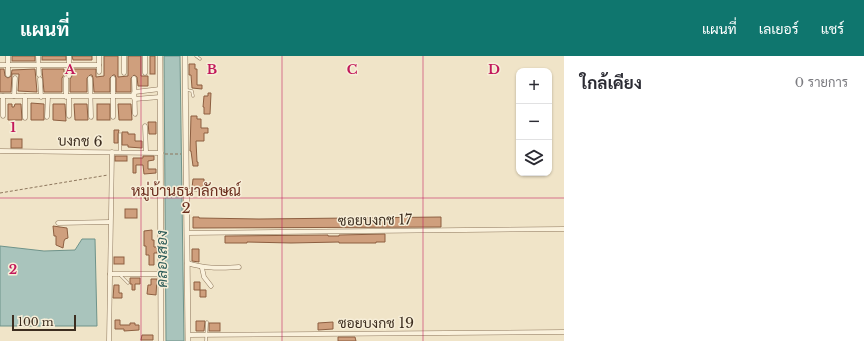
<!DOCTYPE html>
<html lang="th">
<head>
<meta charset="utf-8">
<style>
  :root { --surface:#fff; --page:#f2f2f3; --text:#2b2b33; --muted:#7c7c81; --line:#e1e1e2; --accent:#0f766e }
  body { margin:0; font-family:"Libre Baskerville",Sarabun,serif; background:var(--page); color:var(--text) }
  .controls { position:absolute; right:12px; top:12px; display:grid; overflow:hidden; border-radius:8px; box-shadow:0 1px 3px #0004 }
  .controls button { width:36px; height:36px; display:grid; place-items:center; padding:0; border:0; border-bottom:1px solid var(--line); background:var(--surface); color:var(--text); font:20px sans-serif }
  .scale { position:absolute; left:12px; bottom:10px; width:64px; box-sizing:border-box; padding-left:4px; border:2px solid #3d2e20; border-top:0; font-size:11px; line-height:14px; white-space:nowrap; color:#3d2e20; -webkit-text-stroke:3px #f7eed8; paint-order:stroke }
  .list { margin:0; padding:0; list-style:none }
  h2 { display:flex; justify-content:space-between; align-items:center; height:52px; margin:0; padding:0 16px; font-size:17px }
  h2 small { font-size:13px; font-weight:400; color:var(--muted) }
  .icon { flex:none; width:22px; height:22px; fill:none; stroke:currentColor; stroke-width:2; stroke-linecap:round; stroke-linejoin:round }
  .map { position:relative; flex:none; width:564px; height:285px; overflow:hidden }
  header { display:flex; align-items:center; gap:24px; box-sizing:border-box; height:56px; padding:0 20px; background:var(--accent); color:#fff }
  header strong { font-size:19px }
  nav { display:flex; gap:22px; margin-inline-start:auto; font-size:14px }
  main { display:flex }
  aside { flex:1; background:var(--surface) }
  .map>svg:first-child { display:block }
</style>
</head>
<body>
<header>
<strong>แผนที่</strong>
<nav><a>แผนที่</a><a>เลเยอร์</a><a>แชร์</a></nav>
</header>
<main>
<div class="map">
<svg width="564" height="285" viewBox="0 0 564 285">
  <rect width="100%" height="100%" fill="#f0e4c8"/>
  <g fill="#a9c4bc" stroke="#6f938a">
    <path d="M 164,0 L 180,0 L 184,285 L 166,285 Z"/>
    <path d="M 82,183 L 95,183 L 97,270 L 0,270 L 0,190 L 44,195 L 75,194 Z"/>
  </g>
  <g fill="#cf9f7d" stroke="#8d5f41">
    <rect x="12" y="0" width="23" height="5"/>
    <rect x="42" y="0" width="24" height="4"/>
    <path d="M 72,0 L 92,0 L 92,4 L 73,4 Z"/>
    <path d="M 104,0 L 118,0 L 118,21 L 128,20 L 128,0 L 141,0 L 141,20 L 148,20 L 148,30 L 138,30 L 137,21 L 134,19 L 131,22 L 131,36 L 116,36 L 116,22 L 115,19 L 113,19 L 110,22 L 110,36 L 94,36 L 93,22 L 92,19 L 90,19 L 87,22 L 87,36 L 70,36 L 70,23 L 72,20 L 72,13 L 96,13 L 96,21 L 104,20 Z"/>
    <rect x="150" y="0" width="5" height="18"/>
    <path d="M 189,8 L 195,8 L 195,13 L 197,13 L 197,29 L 202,29 L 202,33 L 192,32 L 191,19 L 189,19 Z"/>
    <path d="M 0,13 L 4,13 L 5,20 L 8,22 L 11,20 L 12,14 L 35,13 L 37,36 L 18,35 L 19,18 L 12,18 L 11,36 L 0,36 Z"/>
    <path d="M 42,13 L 64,13 L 64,19 L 62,22 L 62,36 L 44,36 Z"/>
    <path d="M 208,37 L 211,37 L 210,58 L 204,58 L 204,51 L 203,51 L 204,40 L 208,40 Z"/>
    <path d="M 31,47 L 44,48 L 44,64 L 31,64 Z"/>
    <path d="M 8,48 L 12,48 L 12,51 L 14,51 L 15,48 L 21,48 L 22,64 L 8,64 Z"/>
    <path d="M 53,48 L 65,48 L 66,65 L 53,64 Z"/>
    <path d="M 74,48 L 87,48 L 88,64 L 75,64 Z"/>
    <rect x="97" y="48" width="13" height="16"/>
    <path d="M 118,48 L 131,48 L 132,64 L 119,64 Z"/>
    <path d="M 191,60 L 197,60 L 197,63 L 201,63 L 201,72 L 208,72 L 208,77 L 204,77 L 204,85 L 196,85 L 197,106 L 198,106 L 198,110 L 193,110 L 191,95 L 190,95 Z"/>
    <path d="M 148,66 L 156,66 L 156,78 L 149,78 Z"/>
    <path d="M 114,74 L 119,74 L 118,78 L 118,87 L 114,87 Z"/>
    <path d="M 122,76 L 128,76 L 128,78 L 135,78 L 135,85 L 142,85 L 142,92 L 128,91 L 128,89 L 122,89 Z"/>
    <rect x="11" y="83" width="11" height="9"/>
    <rect x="115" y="100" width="12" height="5"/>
    <path d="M 143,100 L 154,100 L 154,104 L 148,105 L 148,113 L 156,113 L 156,117 L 144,118 L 143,109 L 136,109 L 136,117 L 133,117 L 133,102 L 143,102 Z"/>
    <path d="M 193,123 L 204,123 L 204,132 L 192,132 Z"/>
    <rect x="125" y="153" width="12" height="9"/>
    <path d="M 193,161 L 199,161 L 199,162 L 259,163 L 441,161 L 441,171 L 193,172 Z"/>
    <path d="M 53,170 L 67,172 L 68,182 L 65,183 L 64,185 L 63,192 L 56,189 L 56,180 L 54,180 Z"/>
    <path d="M 152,174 L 152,184 L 154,184 L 154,191 L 157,191 L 157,197 L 154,197 L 154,209 L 149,209 L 149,199 L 146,199 L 146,190 L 144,190 L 144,175 Z"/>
    <path d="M 385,178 L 385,186 L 376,186 L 376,187 L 339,187 L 339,186 L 291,187 L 247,186 L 247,187 L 225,187 L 225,180 L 328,179 L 328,180 L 339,180 L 339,179 Z"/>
    <path d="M 192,193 L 199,193 L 199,206 L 192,205 Z"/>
    <rect x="114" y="201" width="10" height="7"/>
    <path d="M 130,222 L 140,222 L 140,228 L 135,228 L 135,234 L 132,234 L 132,228 L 130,228 Z"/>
    <path d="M 151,223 L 157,223 L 156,239 L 147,238 L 148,229 L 151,229 Z"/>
    <path d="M 194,226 L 200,226 L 200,234 L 206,234 L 206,241 L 200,241 L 200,234 L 194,234 Z"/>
    <path d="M 114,229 L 119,229 L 119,237 L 122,237 L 122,242 L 113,242 Z"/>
    <path d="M 115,264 L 120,264 L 120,269 L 130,269 L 130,267 L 135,267 L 135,269 L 139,269 L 139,274 L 124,275 L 124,273 L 115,273 Z"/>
    <path d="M 196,265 L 205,265 L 204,275 L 196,275 Z"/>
    <path d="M 333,266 L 333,273 L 318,274 L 318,267 Z"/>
    <rect x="209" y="267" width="11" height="8"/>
    <path d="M 142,279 L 153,279 L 153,284 L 141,284 Z"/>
    <path d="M 338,281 L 355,281 L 356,285 L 338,285 Z"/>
  </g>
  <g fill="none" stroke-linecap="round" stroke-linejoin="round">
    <defs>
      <g id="service">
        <path d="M 196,0 L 200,3"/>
        <path d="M 187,34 L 192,35 L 193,40"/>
        <path d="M 120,78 L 120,96"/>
        <path d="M 188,134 L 205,134"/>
        <path d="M 120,219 L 128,227"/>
        <path d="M 206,285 L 207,266"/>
      </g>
      <g id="minor">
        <path d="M 8,0 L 8,19"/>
        <path d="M 38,0 L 39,19"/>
        <path d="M 124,0 L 124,17"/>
        <path d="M 145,0 L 145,17"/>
        <path d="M 0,9 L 99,9 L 99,0"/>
        <path d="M 99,9 L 99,16"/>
        <path d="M 69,20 L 69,0"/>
        <path d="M 90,22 L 91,61"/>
        <path d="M 113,22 L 113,61"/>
        <path d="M 134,22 L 135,58"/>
        <path d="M 40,23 L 41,41"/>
        <path d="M 160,33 L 135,36 L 132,40 L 135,43 L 160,41"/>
        <path d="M 0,40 L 132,40"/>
        <path d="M 3,40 L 3,60"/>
        <path d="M 14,40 L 15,22"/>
        <path d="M 25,40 L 25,62"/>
        <path d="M 66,41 L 66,22"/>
        <path d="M 69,60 L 69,41"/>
        <path d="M 47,61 L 48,41"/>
        <path d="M 145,70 L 146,96"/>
        <path d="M 0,95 L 161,97"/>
        <path d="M 58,167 L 110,166"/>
        <path d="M 187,177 L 564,173"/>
        <path d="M 187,207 C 207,213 218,212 239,211"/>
        <path d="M 202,212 L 204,221 L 211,230"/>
        <path d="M 110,218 L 161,218"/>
        <path d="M 188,279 L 564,276"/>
        <path d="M 109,285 L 112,96"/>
      </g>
      <g id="tertiary">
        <path d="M 160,0 L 161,285"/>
        <path d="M 185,0 L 188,285"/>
      </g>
    </defs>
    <use href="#service" stroke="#8d765c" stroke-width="3"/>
    <use href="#minor" stroke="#8d765c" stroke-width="5"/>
    <use href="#tertiary" stroke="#8d765c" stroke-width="6"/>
    <g stroke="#8d765c" stroke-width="1" stroke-dasharray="3 2" stroke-linecap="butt">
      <path d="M 165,98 L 181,98"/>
      <path d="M 0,137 L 108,119"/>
    </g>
    <use href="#service" stroke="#faf1dc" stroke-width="2"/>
    <use href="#minor" stroke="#faf1dc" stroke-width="4"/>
    <use href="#tertiary" stroke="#faf1dc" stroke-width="5"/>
  </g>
  <path fill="none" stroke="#c2185b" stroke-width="1" stroke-opacity="0.55" d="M 141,0 L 141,285M 282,0 L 282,285M 423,0 L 423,285M 0,142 L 564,142"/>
  <g text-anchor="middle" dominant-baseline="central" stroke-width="3" stroke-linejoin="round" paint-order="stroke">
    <g font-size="14" fill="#3d2e20" stroke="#f7eed8">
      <text transform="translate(80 85) rotate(1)">บงกช 6</text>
      <text transform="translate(375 164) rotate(-1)">ซอยบงกช 17</text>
      <text x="376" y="267">ซอยบงกช 19</text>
    </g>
    <g font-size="15" fill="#6b2e1e" stroke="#f7eed8">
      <text x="186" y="134">หมู่บ้านธนาลักษณ์<tspan x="186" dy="17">2</tspan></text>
    </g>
    <g font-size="15" font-style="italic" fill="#2f5d5a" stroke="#f7eed8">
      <text transform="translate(161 203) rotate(-90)">คลองสอง</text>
    </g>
  </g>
  <g font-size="13" text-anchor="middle" font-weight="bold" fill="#c2185b" stroke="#f7eed8" stroke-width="3" stroke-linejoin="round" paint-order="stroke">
    <text x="70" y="18">A</text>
    <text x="212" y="18">B</text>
    <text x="352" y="18">C</text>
    <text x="494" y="18">D</text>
    <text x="13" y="76">1</text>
    <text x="13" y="218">2</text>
  </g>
</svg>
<div class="controls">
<button>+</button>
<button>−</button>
<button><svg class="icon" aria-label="layers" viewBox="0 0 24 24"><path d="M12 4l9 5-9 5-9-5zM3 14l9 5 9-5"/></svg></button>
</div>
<div class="scale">100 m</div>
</div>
<aside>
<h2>ใกล้เคียง<small>0 รายการ</small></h2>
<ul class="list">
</ul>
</aside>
</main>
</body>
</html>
